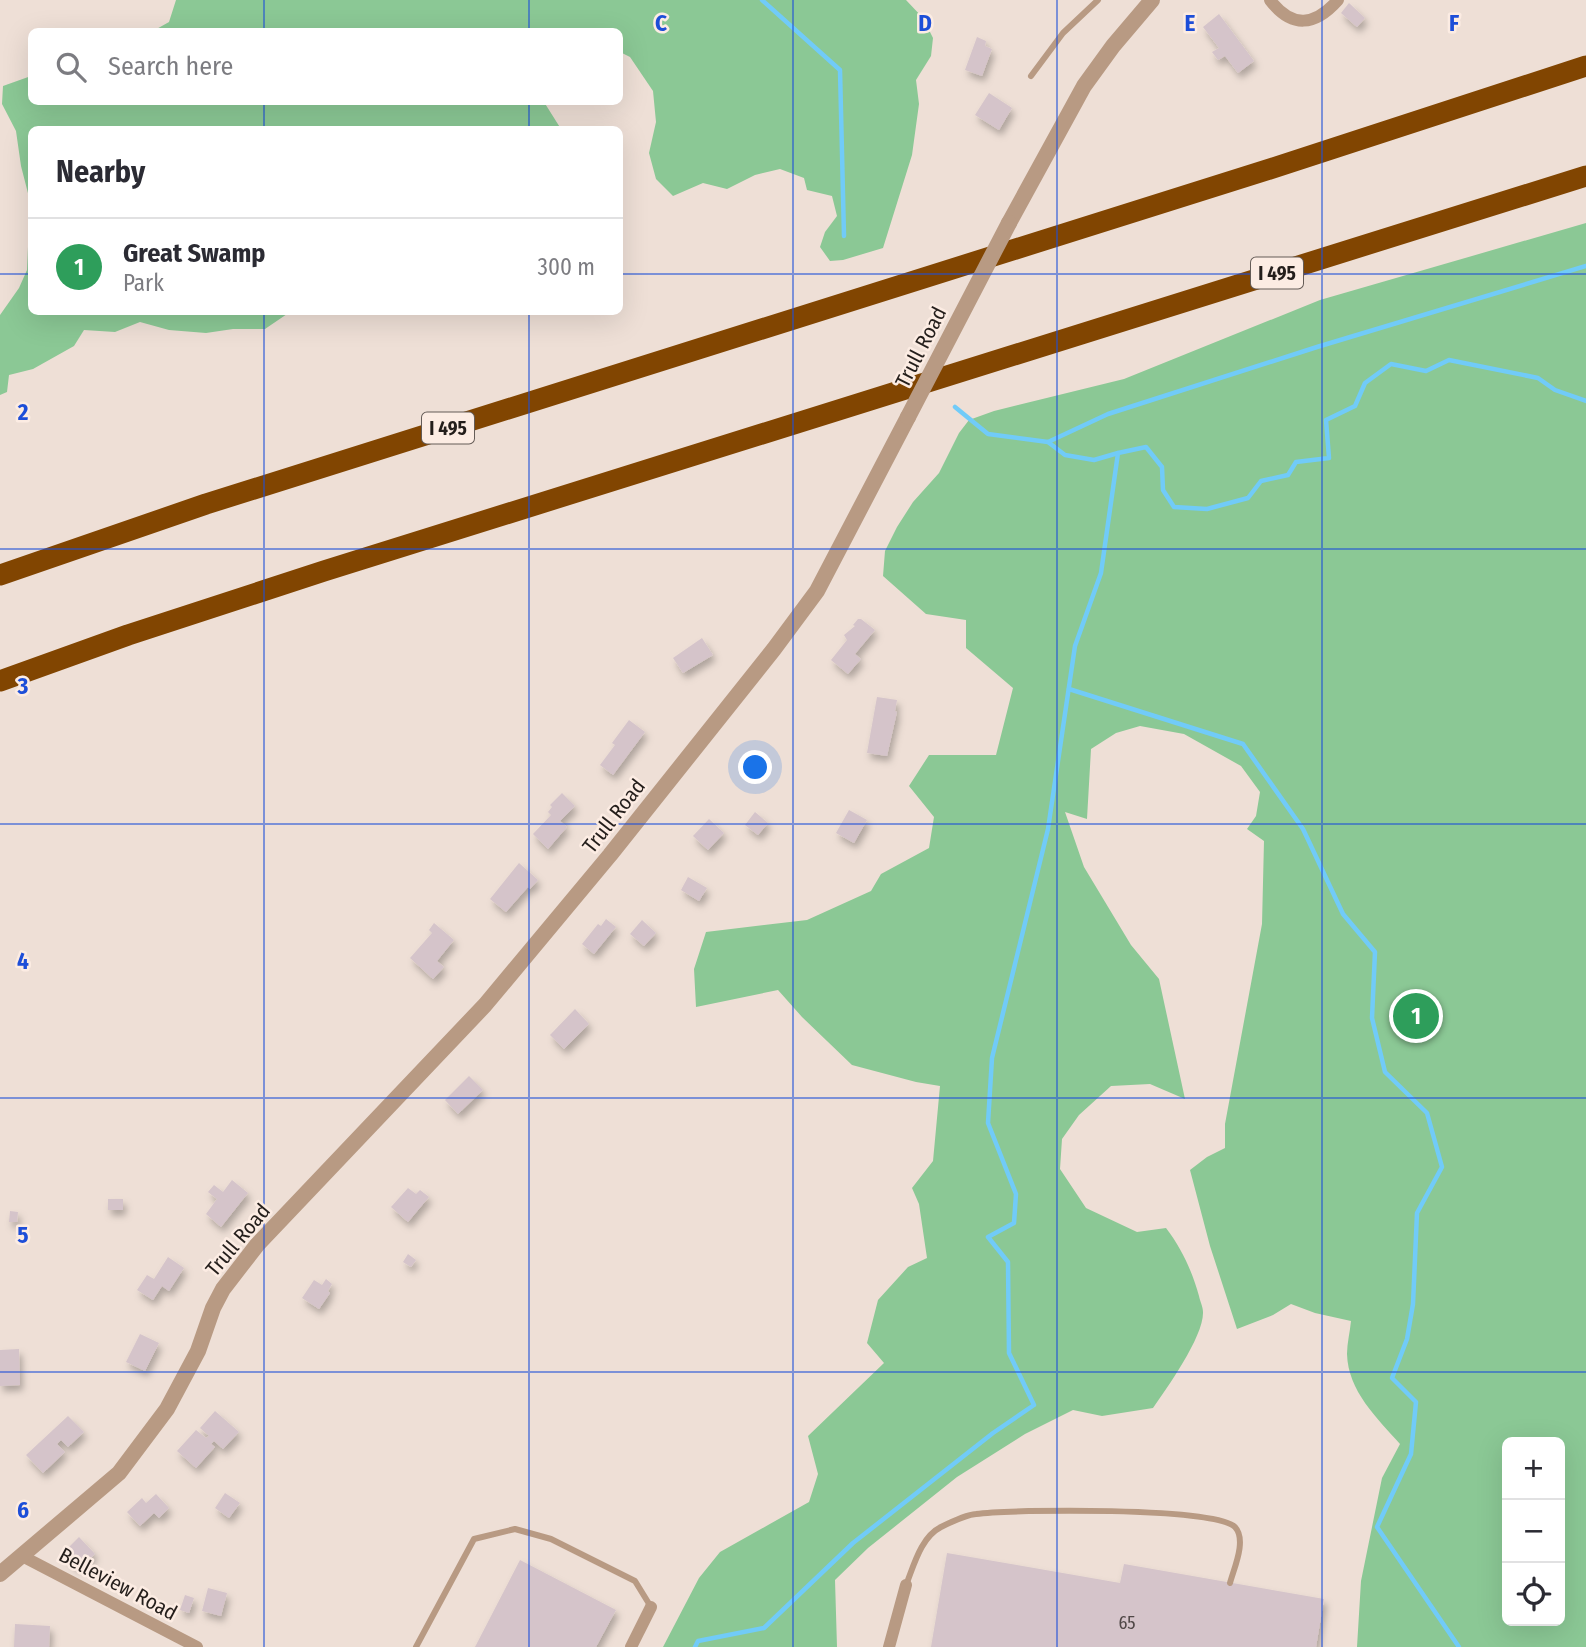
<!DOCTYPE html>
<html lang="en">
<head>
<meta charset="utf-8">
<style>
  :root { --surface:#fff; --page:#f2f2f3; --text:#2b2b33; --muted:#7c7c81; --line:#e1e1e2; --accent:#795a2f }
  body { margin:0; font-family:"Fira Sans Condensed",sans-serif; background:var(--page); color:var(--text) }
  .controls { position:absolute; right:21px; bottom:21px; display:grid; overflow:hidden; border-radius:10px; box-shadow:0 7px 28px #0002 }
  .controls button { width:63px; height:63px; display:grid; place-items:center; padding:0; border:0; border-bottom:2px solid var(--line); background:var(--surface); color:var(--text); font:35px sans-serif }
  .you { position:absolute; left:756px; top:768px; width:24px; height:24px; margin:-18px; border:5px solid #fff; border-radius:50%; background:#1a73e8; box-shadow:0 0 0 10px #1a73e833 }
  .badge { display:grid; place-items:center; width:46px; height:46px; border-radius:50%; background:var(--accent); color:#fff; font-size:23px; font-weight:700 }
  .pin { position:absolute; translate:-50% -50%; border:4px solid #fff; box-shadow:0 2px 7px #0006 }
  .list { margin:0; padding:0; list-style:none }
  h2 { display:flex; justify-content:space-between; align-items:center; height:91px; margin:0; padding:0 28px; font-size:30px }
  h2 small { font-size:23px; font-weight:400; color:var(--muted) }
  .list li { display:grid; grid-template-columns:46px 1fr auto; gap:21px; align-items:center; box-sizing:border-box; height:98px; padding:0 28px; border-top:2px solid var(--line) }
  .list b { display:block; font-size:26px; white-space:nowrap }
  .list p { margin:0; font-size:23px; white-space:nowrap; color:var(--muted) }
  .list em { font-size:23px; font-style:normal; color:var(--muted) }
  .icon { flex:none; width:38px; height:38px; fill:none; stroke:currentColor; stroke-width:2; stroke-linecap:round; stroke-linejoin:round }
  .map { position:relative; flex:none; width:1586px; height:1647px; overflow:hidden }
  .search { position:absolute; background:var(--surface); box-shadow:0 7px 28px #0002; left:28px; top:28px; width:595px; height:77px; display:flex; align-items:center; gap:18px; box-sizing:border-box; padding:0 24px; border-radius:10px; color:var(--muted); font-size:26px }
  .panel { position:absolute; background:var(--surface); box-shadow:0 7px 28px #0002; left:28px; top:126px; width:595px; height:189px; border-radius:10px }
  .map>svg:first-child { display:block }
</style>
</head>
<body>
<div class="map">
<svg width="1586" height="1647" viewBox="0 0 1586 1647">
  <defs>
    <filter id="shadow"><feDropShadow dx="3" dy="5.5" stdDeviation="3.5" flood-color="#0004"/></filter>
  </defs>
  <rect width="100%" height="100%" fill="#eedfd6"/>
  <g fill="#8bc895" fill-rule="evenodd">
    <path d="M 176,0 L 906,0 L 923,18 L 933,38 L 931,56 L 916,80 L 919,104 L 912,155 L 883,248 L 843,260 L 830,261 L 820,247 L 825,232 L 837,216 L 832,196 L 807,190 L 804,178 L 780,169 L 755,175 L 727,189 L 703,183 L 673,196 L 656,179 L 649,153 L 656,122 L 653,91 L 630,57 L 620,52 L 620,32 L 153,31 L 169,22 Z"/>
    <path d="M 31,76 L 32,102 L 544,102 L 561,129 L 32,130 L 32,312 L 290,312 L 265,329 L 233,329 L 206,333 L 169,330 L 140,322 L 115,332 L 84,330 L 74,346 L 33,369 L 9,375 L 7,392 L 0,395 L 0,315 L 19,288 L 27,270 L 30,201 L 21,166 L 16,131 L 2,104 L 3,86 Z"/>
    <path d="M 1586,223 L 1586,1647 L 1357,1647 L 1361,1581 L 1382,1478 L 1400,1444 C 1377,1418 1348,1391 1347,1354 C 1347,1343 1350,1332 1351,1321 L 1315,1313 L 1291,1304 L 1273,1315 L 1237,1329 L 1210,1246 L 1190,1170 L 1207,1157 L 1225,1148 L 1225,1124 L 1262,924 L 1264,841 L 1247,829 L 1256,816 L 1260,792 L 1241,766 L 1184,734 L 1140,726 L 1116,733 L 1091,749 L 1087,819 L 1065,812 L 1084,867 L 1131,945 L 1159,979 L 1185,1099 L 1150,1084 L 1111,1086 L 1079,1115 L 1062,1139 L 1060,1169 L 1086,1208 L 1137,1232 L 1166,1228 C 1182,1249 1192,1271 1199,1296 C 1200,1301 1203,1307 1203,1312 C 1204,1336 1167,1388 1153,1408 L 1102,1416 L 1073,1410 L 1025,1434 L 957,1477 L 868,1548 L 835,1580 L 837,1647 L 663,1647 L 699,1578 L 720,1552 L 809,1502 L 818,1474 L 808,1436 L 884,1363 L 867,1343 L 878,1300 L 908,1267 L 927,1258 L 919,1204 L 912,1188 L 933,1161 L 940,1086 L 916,1082 L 852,1065 L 802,1017 L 778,990 L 696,1007 L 694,969 L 706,932 L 807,920 L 871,891 L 881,874 L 929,848 L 934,817 L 909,786 L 929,755 L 996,755 L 1013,688 L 966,648 L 966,620 L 926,614 L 883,576 L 885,551 L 897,527 L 913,502 L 939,473 L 959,433 L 969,420 L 994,411 L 1124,379 L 1320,300 ZM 1560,1442 L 1560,1621 L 1507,1621 L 1507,1442 Z"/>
  </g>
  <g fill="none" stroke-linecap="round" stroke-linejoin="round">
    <g stroke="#71cbf8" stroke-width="4.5">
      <path d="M 762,0 L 840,70 L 844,236"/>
      <path d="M 955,407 L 988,434 L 1048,442 L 1065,455 L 1094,460 L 1118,453 L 1146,447 L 1162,467 L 1163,490 L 1174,507 L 1207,509 L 1248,498 L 1261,481 L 1288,475 L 1296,462 L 1329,458 L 1326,420 L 1355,406 L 1365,383 L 1391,364 L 1426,371 L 1449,360 L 1538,378 L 1555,390 L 1586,401"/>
      <path d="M 1048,442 L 1108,414 L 1317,347 L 1586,266"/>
      <path d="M 1069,689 L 1243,744 L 1303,829 L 1343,914 L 1375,952 L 1372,1018 L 1385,1072 L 1427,1113 L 1442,1167 L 1417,1213 L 1413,1304 L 1407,1339 L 1392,1378 L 1416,1402 L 1411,1454 L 1377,1527 L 1459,1647"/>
      <path d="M 695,1647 L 698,1641 L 764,1628 L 853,1543 L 993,1433 L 1034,1405 L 1009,1353 L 1008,1262 L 988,1237 L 1014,1223 L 1016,1194 L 988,1123 L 992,1058 L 1048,829 L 1075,646 L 1101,573 L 1118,453"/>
    </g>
  </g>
  <g fill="#d5c4ca" filter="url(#shadow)">
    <path d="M 1349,3 L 1365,18 L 1357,27 L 1341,13 Z"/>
    <path d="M 1219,14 L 1254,61 L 1238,73 L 1225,56 L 1218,60 L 1212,52 L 1219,48 L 1203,27 Z"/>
    <path d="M 977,37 L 986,41 L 985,46 L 992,49 L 982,76 L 965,70 Z"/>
    <path d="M 989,93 L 1012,108 L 999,130 L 975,115 Z"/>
    <path d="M 858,619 L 861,619 L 875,630 L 855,654 L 861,659 L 848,674 L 831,660 L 847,640 L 844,635 L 855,626 L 853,625 Z"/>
    <path d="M 702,638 L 713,655 L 683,673 L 673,658 Z"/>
    <path d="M 877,697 L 897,700 L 895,711 L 897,712 L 887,756 L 867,753 Z"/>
    <path d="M 629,720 L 645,732 L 613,775 L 600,765 L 615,745 L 612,743 Z"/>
    <path d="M 562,793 L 575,806 L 560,821 L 567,827 L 548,849 L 533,834 L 551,815 L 548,812 L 552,807 L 550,805 Z"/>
    <path d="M 849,810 L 867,820 L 854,843 L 836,833 Z"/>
    <path d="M 755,812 L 768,823 L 758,835 L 745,825 Z"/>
    <path d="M 709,819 L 724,833 L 708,850 L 693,836 Z"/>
    <path d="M 519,863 L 538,880 L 530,889 L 528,887 L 506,912 L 490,899 Z"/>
    <path d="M 688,877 L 707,888 L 699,901 L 681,890 Z"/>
    <path d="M 606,919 L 616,927 L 594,954 L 582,944 L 598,924 L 601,926 Z"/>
    <path d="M 642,920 L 656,933 L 644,946 L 630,934 Z"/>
    <path d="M 434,923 L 454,940 L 437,961 L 444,967 L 433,979 L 410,958 L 432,933 L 429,930 Z"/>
    <path d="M 575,1009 L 589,1024 L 564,1049 L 550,1035 Z"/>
    <path d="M 469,1076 L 483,1090 L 458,1114 L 445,1100 Z"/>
    <path d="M 232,1180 L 248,1193 L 221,1227 L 206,1214 L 217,1199 L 208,1192 L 214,1185 L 223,1192 Z"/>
    <path d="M 408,1188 L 416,1194 L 420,1190 L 429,1197 L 408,1222 L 391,1207 Z"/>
    <rect x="108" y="1199" width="15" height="11"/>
    <path d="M 10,1211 L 18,1212 L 17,1222 L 9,1222 Z"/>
    <path d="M 408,1254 L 416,1260 L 411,1267 L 403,1262 Z"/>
    <path d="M 168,1257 L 184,1268 L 169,1291 L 162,1286 L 153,1300 L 137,1290 L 147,1275 L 154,1279 Z"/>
    <path d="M 326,1279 L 332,1284 L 328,1291 L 330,1293 L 319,1309 L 302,1298 L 314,1280 L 322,1285 Z"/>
    <path d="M 140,1334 L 159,1343 L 145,1371 L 126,1362 Z"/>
    <path d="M 19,1349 L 20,1385 L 0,1386 L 0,1350 Z"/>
    <path d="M 215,1411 L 239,1432 L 223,1449 L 214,1441 L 211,1444 L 215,1447 L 196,1468 L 177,1451 L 196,1430 L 206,1438 L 209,1436 L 200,1428 Z"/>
    <path d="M 68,1416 L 84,1432 L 68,1447 L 61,1440 L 57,1444 L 65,1452 L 43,1473 L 26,1455 Z"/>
    <path d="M 225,1493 L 240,1503 L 229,1518 L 215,1508 Z"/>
    <path d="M 156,1494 L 169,1508 L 159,1518 L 154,1513 L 140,1526 L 127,1512 L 142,1498 L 146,1503 Z"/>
    <path d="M 79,1537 L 95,1554 L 84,1565 L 82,1563 L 77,1568 L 63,1553 Z"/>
    <path d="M 947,1553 L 1120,1583 L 1124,1564 L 1324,1599 L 1316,1647 L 931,1647 Z"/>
    <path d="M 520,1560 L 616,1610 L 596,1647 L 475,1647 Z"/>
    <path d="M 208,1588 L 227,1593 L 221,1616 L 202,1611 Z"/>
    <path d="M 185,1595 L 194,1598 L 189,1613 L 180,1610 Z"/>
    <path d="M 15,1624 L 50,1626 L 49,1647 L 14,1647 Z"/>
  </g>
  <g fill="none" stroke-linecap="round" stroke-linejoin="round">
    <g stroke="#b89a83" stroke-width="6">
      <path d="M 1031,76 L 1063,33 L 1098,0"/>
      <path d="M 906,1585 C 914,1565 921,1537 941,1527 C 951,1522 965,1515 976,1514 C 1011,1509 1216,1507 1235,1527 C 1247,1540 1234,1568 1230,1583"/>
      <path d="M 416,1647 L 474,1539 L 515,1529 L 551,1539 L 635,1581 L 651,1607"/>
    </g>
    <g stroke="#b89a83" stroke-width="12">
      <path d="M 1270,0 C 1292,29 1315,26 1338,0"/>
      <path d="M 22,1556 L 197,1647"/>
      <path d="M 631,1647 L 651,1607"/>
      <path d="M 889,1647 L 906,1585"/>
    </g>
    <g stroke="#b89a83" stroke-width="16">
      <path d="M 1009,223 L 1084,86 L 1113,46 L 1152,0"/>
      <path d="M 0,1574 L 119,1473 L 167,1409 L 198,1351 L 213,1308 L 223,1289 L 257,1245 L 485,1005 L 610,855 L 774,649 L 817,591 L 908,417"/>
    </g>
    <g stroke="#814501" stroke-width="21">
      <path d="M 0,575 L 206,504 L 1273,168 L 1586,66"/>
      <path d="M 0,681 L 128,635 L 324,571 L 1586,176"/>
    </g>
    <path stroke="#b89a83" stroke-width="16" d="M 908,417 L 1009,223"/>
  </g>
  <path fill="none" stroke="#1d4ed8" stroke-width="2" stroke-opacity="0.55" d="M 264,0 L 264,32M 529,0 L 529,32M 793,0 L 793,1647M 1057,0 L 1057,1647M 1322,0 L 1322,1647M 264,102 L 264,130M 529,102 L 529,130M 0,274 L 32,274M 620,274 L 1586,274M 264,312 L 264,1647M 529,312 L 529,1647M 0,549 L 1586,549M 0,824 L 1586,824M 0,1098 L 1586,1098M 0,1372 L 1586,1372"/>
  <g text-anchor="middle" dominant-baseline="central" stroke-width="5" stroke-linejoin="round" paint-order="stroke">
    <g font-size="18" fill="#504847">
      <text x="1127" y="1623">65</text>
    </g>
    <g fill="#fcece3" stroke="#655c57" stroke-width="2">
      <rect x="1251" y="257.5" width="52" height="31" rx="5"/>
      <rect x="422" y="412.5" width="52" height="31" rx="5"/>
    </g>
    <g font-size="19" font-weight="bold" fill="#241e1b">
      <text x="1277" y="273">I 495</text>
      <text x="448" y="428">I 495</text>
    </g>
    <g font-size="21" fill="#241e1b" stroke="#fcece3">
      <text transform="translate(921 347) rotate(-63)">Trull Road</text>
      <text transform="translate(614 816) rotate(-52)">Trull Road</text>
      <text transform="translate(238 1240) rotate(-50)">Trull Road</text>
      <text transform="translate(118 1584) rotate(28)">Belleview Road</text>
    </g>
  </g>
  <g font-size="23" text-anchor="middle" font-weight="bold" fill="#1d4ed8" stroke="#fcece3" stroke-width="5" stroke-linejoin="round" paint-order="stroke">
    <text x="661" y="31">C</text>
    <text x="925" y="31">D</text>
    <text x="1190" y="31">E</text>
    <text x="1454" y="31">F</text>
    <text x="23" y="420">2</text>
    <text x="23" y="694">3</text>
    <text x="23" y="969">4</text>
    <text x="23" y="1243">5</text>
    <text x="23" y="1518">6</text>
  </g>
</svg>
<div class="controls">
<button>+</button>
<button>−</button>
<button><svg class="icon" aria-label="locate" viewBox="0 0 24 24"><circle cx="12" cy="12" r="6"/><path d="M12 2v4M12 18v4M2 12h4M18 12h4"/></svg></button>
</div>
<div class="you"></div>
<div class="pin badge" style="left:1416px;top:1016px;background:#2e9e5b">1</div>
<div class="search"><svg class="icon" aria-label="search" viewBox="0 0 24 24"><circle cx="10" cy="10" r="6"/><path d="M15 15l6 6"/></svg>Search here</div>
<section class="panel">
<h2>Nearby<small></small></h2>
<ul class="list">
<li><span class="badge" style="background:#2e9e5b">1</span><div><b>Great Swamp</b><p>Park</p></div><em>300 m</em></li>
</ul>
</section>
</div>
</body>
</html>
